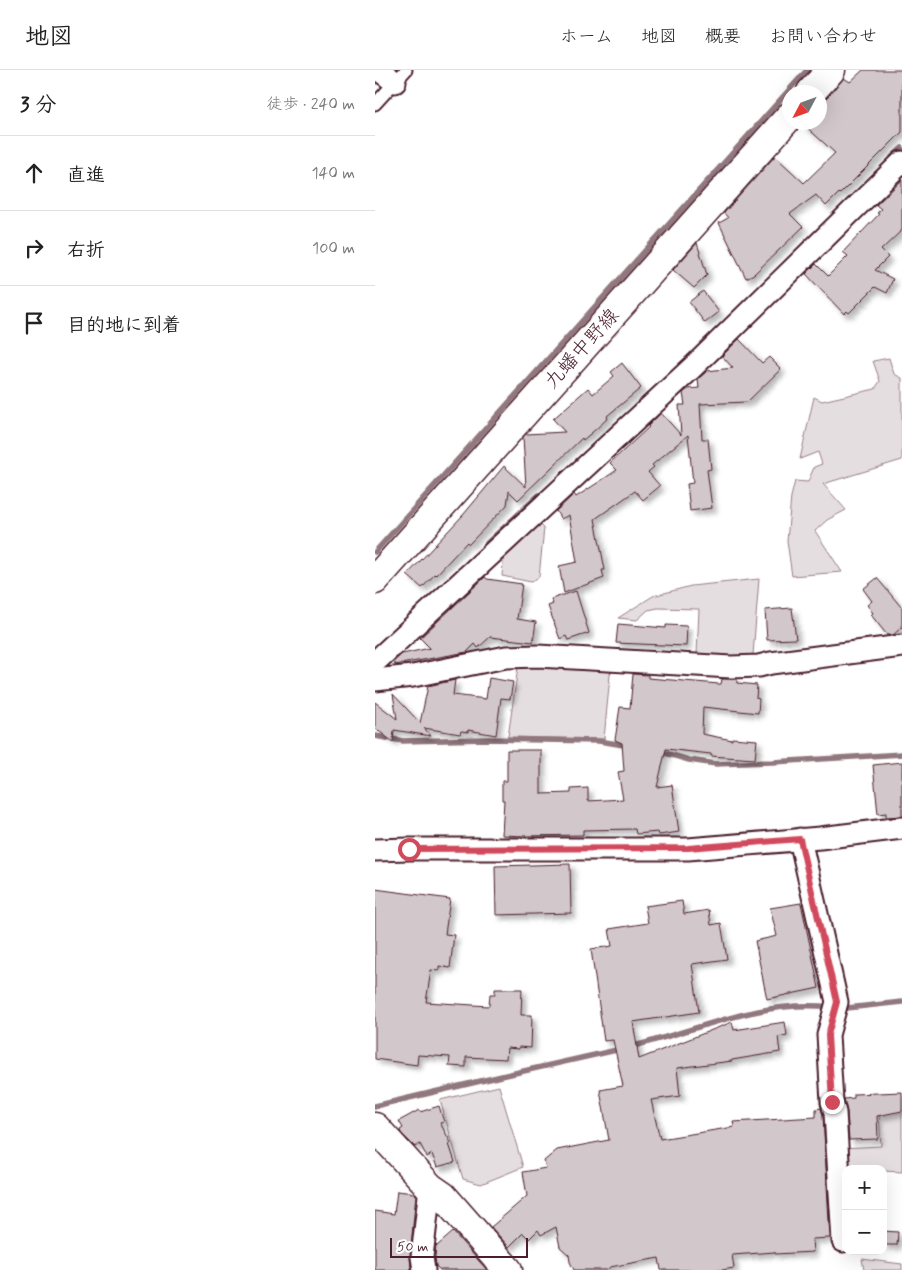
<!DOCTYPE html>
<html lang="ja">
<head>
<meta charset="utf-8">
<style>
  :root { --surface:#fff; --page:#f6f6f6; --text:#222; --muted:#767676; --line:#e0e0e0 }
  body { margin:0; font-family:Mynerve,"Klee One",sans-serif; background:var(--page); color:var(--text) }
  .controls { position:absolute; right:15px; bottom:15px; display:grid; overflow:hidden; border-radius:10px; box-shadow:0 5px 20px #0002 }
  .controls button { width:45px; height:45px; display:grid; place-items:center; padding:0; border:0; border-bottom:1px solid var(--line); background:var(--surface); color:var(--text); font:25px sans-serif }
  .compass { position:absolute; left:407px; top:15px; width:45px; height:45px; border-radius:50%; background:var(--surface); box-shadow:0 5px 20px #0002; rotate:229deg }
  .scale { position:absolute; left:15px; bottom:12px; width:138px; box-sizing:border-box; padding-left:5px; border:2px solid #4a1f2b; border-top:0; font-size:14px; line-height:18px; white-space:nowrap; color:#4a1f2b; -webkit-text-stroke:4px #fff; paint-order:stroke }
  .stop { position:absolute; width:15px; height:15px; margin:-11px; border:4px solid #d1495b; border-radius:50%; background:#fff }
  .stop.end { background:#d1495b; border-color:#fff; box-shadow:0 1px 5px #0008 }
  .list { margin:0; padding:0; list-style:none }
  h2 { display:flex; justify-content:space-between; align-items:center; height:65px; margin:0; padding:0 20px; font-size:21px }
  h2 small { font-size:16px; font-weight:400; color:var(--muted) }
  .list li { display:grid; grid-template-columns:32px 1fr auto; gap:15px; align-items:center; box-sizing:border-box; height:75px; padding:0 20px; border-top:1px solid var(--line) }
  .list b { display:block; font-size:19px; white-space:nowrap }
  .list em { font-size:16px; font-style:normal; color:var(--muted) }
  .icon { flex:none; width:28px; height:28px; fill:none; stroke:currentColor; stroke-width:2; stroke-linecap:round; stroke-linejoin:round }
  .map { position:relative; flex:none; width:527px; height:1200px; overflow:hidden }
  header { display:flex; align-items:center; gap:30px; box-sizing:border-box; height:70px; padding:0 25px; background:var(--surface); border-bottom:1px solid var(--line) }
  header strong { font-size:24px }
  nav { display:flex; gap:28px; margin-inline-start:auto; font-size:18px }
  main { display:flex }
  aside { flex:1; background:var(--surface) }
  .map>svg:first-child { display:block }
</style>
</head>
<body>
<header>
<strong>地図</strong>
<nav><a>ホーム</a><a>地図</a><a>概要</a><a>お問い合わせ</a></nav>
</header>
<main>
<aside>
<h2>3 分<small>徒歩 · 240 m</small></h2>
<ul class="list">
<li><svg class="icon" aria-label="ahead" viewBox="0 0 24 24"><path d="M12 20V5M6 11l6-6 6 6"/></svg><div><b>直進</b></div><em>140 m</em></li>
<li><svg class="icon" aria-label="right" viewBox="0 0 24 24"><path d="M7 20v-9h11M14 6l5 5-5 5"/></svg><div><b>右折</b></div><em>100 m</em></li>
<li><svg class="icon" aria-label="arrive" viewBox="0 0 24 24"><path d="M6 21V4h12l-3 4 3 4H6"/></svg><div><b>目的地に到着</b></div></li>
</ul>
</aside>
<div class="map">
<svg width="527" height="1200" viewBox="0 0 527 1200">
  <defs>
    <filter id="shadow"><feDropShadow dx="4.5" dy="4.5" stdDeviation="2.5" flood-color="#0004"/></filter>
  </defs>
  <rect width="100%" height="100%" fill="#fff"/>
  <filter id="ink" filterUnits="userSpaceOnUse"><feTurbulence type="fractalNoise" baseFrequency=".02" numOctaves="2"/><feDisplacementMap in="SourceGraphic" scale="10" xChannelSelector="R" yChannelSelector="G"/><feConvolveMatrix kernelMatrix="1 2 1 2 8 2 1 2 1" color-interpolation-filters="sRGB"/></filter>
  <g filter="url(#ink)">
    <g fill="#e5dee0" stroke="#987e86">
      <path d="M 514,288 L 519,304 L 527,308 L 527,390 L 448,414 L 471,440 L 452,450 L 440,461 L 467,502 L 417,506 L 412,471 L 416,427 L 420,411 L 433,412 L 439,397 L 447,394 L 443,382 L 425,389 L 439,327 L 447,331 L 500,319 L 505,311 L 498,291 Z"/>
      <path d="M 162,451 L 169,458 L 164,507 L 156,512 L 127,506 L 129,478 Z"/>
      <path d="M 384,509 L 378,585 L 366,587 L 322,584 L 324,539 L 283,538 L 273,540 L 262,550 L 243,548 L 278,526 L 316,516 Z"/>
      <path d="M 144,590 L 236,595 L 229,669 L 133,667 Z"/>
      <path d="M 124,1016 L 148,1097 L 106,1114 L 88,1109 L 65,1030 Z"/>
      <path d="M 527,1040 L 527,1102 L 508,1101 L 508,1099 L 468,1097 L 467,1078 L 506,1076 L 504,1045 Z"/>
      <path d="M 487,1189 L 527,1194 L 527,1200 L 489,1200 Z"/>
    </g>
    <g fill="none" stroke-linecap="round" stroke-linejoin="round">
      <g stroke="#91787e" stroke-width="5.5">
        <path d="M 517,87 L 527,78"/>
        <path d="M 112,473 L 164,425"/>
        <path d="M 0,482 L 432,0"/>
        <path d="M 0,666 L 28,671 L 113,669 L 224,671 L 255,676"/>
        <path d="M 283,681 L 314,690 L 341,694 L 398,692 L 527,684"/>
        <path d="M 465,938 L 472,938 L 527,932"/>
        <path d="M 255,977 C 321,961 386,929 456,937"/>
        <path d="M 0,1036 L 131,1005 L 246,979"/>
      </g>
    </g>
    <g fill="#d2c7cb" stroke="#4a1f2b" filter="url(#shadow)">
      <path d="M 488,0 L 527,0 L 527,62 L 465,124 L 464,123 L 451,136 L 441,125 L 415,144 L 428,157 L 379,204 L 371,208 L 344,153 L 353,148 L 349,143 L 400,86 L 429,113 L 460,83 L 428,54 L 428,52 L 444,52 L 444,36 L 469,8 L 475,12 Z"/>
      <path d="M 527,110 L 527,160 L 506,180 L 513,187 L 500,200 L 518,209 L 512,223 L 500,217 L 474,243 L 472,241 L 469,244 L 431,204 L 441,194 L 453,206 L 473,186 L 468,182 L 504,144 L 502,143 L 506,139 L 501,135 Z"/>
      <path d="M 322,173 L 332,205 L 319,218 L 298,200 Z"/>
      <path d="M 328,221 L 344,242 L 330,253 L 314,232 Z"/>
      <path d="M 364,269 L 387,293 L 394,287 L 406,299 L 372,332 L 325,334 L 327,369 L 333,369 L 336,399 L 332,400 L 337,438 L 315,441 L 312,414 L 318,413 L 313,365 L 277,395 L 279,397 L 273,402 L 285,416 L 268,430 L 260,421 L 220,449 L 230,500 L 227,500 L 229,508 L 189,523 L 184,496 L 202,492 L 194,445 L 186,449 L 181,441 L 199,424 L 201,427 L 242,400 L 235,393 L 274,357 L 273,356 L 286,343 L 306,365 L 304,335 L 310,335 L 308,323 L 313,319 L 324,318 L 323,309 L 332,301 L 358,298 L 347,286 Z"/>
      <path d="M 247,293 L 266,318 L 232,346 L 233,348 L 221,359 L 208,370 L 207,368 L 143,430 L 134,421 L 132,435 L 94,474 L 92,472 L 61,505 L 60,504 L 47,518 L 32,505 L 89,444 L 129,396 L 151,417 L 148,367 L 151,364 L 190,362 L 178,349 L 213,318 L 218,324 L 239,306 L 236,302 Z"/>
      <path d="M 110,507 L 112,509 L 147,514 L 142,549 L 161,552 L 158,572 L 115,567 L 103,578 L 100,574 L 92,582 L 20,595 L 19,591 L 27,584 L 55,578 L 45,568 Z"/>
      <path d="M 502,508 L 527,538 L 527,557 L 518,565 L 512,565 L 496,545 L 498,543 L 492,535 L 497,531 L 488,519 Z"/>
      <path d="M 201,521 L 214,563 L 193,570 L 191,566 L 185,569 L 173,536 L 178,534 L 176,529 Z"/>
      <path d="M 417,538 L 421,569 L 392,570 L 390,540 Z"/>
      <path d="M 243,554 L 291,558 L 291,555 L 312,556 L 311,576 L 241,573 Z"/>
      <path d="M 258,604 L 273,605 L 273,608 L 344,614 L 346,614 L 347,609 L 362,609 L 362,613 L 382,615 L 381,628 L 384,629 L 383,643 L 328,637 L 327,664 L 357,670 L 357,668 L 382,670 L 380,689 L 336,686 L 336,684 L 291,679 L 282,717 L 297,715 L 304,762 L 284,765 L 283,762 L 261,764 L 260,759 L 208,760 L 208,765 L 150,766 L 127,765 L 129,730 L 127,730 L 127,711 L 132,711 L 132,680 L 166,680 L 166,724 L 196,723 L 196,719 L 213,718 L 213,731 L 248,729 L 243,702 L 249,701 L 247,673 L 240,670 L 245,637 L 255,638 Z"/>
      <path d="M 114,608 L 138,612 L 135,629 L 126,628 L 121,665 L 93,660 L 93,662 L 86,661 L 85,664 L 49,658 L 56,666 L 19,660 L 18,672 L 0,658 L 0,632 L 22,649 L 18,624 L 45,653 L 53,616 L 80,610 L 78,625 L 111,629 Z"/>
      <path d="M 527,692 L 527,746 L 511,747 L 511,743 L 503,744 L 498,695 Z"/>
      <path d="M 195,794 L 196,843 L 121,845 L 120,796 Z"/>
      <path d="M 0,819 L 75,829 L 70,864 L 79,865 L 75,898 L 64,896 L 64,901 L 56,900 L 51,932 L 114,936 L 115,924 L 120,924 L 120,919 L 147,919 L 146,945 L 157,945 L 156,978 L 144,977 L 144,979 L 132,978 L 131,989 L 91,987 L 91,997 L 74,996 L 75,987 L 43,985 L 42,995 L 0,989 Z"/>
      <path d="M 307,831 L 309,844 L 334,840 L 336,855 L 346,853 L 352,889 L 317,894 L 324,942 L 258,952 L 264,989 L 357,952 L 359,960 L 410,952 L 412,965 L 403,967 L 405,982 L 357,990 L 357,991 L 302,998 L 305,1026 L 276,1030 L 285,1069 L 359,1057 L 358,1052 L 441,1047 L 441,1039 L 446,1038 L 448,1045 L 455,1168 L 437,1169 L 438,1182 L 400,1184 L 400,1182 L 357,1185 L 359,1198 L 347,1200 L 286,1200 L 284,1188 L 235,1197 L 232,1200 L 199,1200 L 195,1192 L 194,1185 L 185,1177 L 181,1157 L 166,1165 L 163,1160 L 154,1169 L 148,1163 L 134,1177 L 116,1157 L 152,1126 L 148,1102 L 171,1098 L 169,1091 L 182,1080 L 234,1070 L 225,1020 L 248,1016 L 238,970 L 229,971 L 216,879 L 237,876 L 234,859 L 273,853 L 270,836 Z"/>
      <path d="M 426,833 L 444,918 L 392,929 L 380,871 L 402,866 L 395,838 Z"/>
      <path d="M 527,1022 L 527,1041 L 502,1046 L 503,1069 L 474,1070 L 472,1042 L 469,1029 L 479,1028 L 479,1024 Z"/>
      <path d="M 64,1036 L 69,1052 L 65,1053 L 76,1073 L 74,1074 L 80,1092 L 62,1097 L 57,1084 L 52,1087 L 45,1074 L 40,1077 L 26,1063 L 25,1060 L 28,1058 L 24,1051 L 44,1040 L 45,1042 Z"/>
      <path d="M 22,1121 L 39,1123 L 41,1125 L 35,1186 L 36,1200 L 0,1200 L 0,1141 L 19,1144 Z"/>
      <path d="M 508,1161 L 523,1162 L 522,1175 L 508,1175 Z"/>
      <path d="M 78,1162 L 112,1200 L 65,1200 L 61,1196 L 60,1187 L 61,1175 L 62,1176 Z"/>
    </g>
    <g fill="none" stroke-linecap="round" stroke-linejoin="round">
      <defs>
        <path id="lane" d="M 0,34 L 31,0"/>
        <g id="street">
          <path d="M 4,0 L 20,12"/>
          <path d="M 0,592 L 319,296 L 527,92"/>
          <path d="M 0,610 L 38,606 L 131,587 L 163,586 L 356,597 L 384,596 L 396,593 L 527,576"/>
          <path d="M 425,769 L 462,932 L 453,965 L 457,1032 L 460,1043 L 468,1171"/>
          <path d="M 0,780 L 34,779 L 313,779 L 445,768 L 527,758"/>
          <path d="M 49,1200 L 47,1187 L 55,1117"/>
        </g>
        <g id="secondary">
          <path d="M 436,22 L 456,0"/>
          <path d="M 0,510 L 414,47"/>
          <path d="M 0,1057 L 55,1117 L 68,1126 L 133,1200"/>
        </g>
      </defs>
      <use href="#lane" stroke="#4a1f2b" stroke-width="15"/>
      <use href="#street" stroke="#4a1f2b" stroke-width="25"/>
      <use href="#secondary" stroke="#4a1f2b" stroke-width="31"/>
      <use href="#lane" stroke="#fff" stroke-width="11"/>
      <use href="#street" stroke="#fff" stroke-width="21"/>
      <use href="#secondary" stroke="#fff" stroke-width="28"/>
    </g>
  </g>
  <g fill="none" stroke-linecap="round" stroke-linejoin="round" filter="url(#ink)">
    <path stroke="#d1495b" stroke-width="6" d="M 34,779 L 313,778 L 425,769 L 462,932 L 453,965 L 457,1032"/>
  </g>
  <g text-anchor="middle" dominant-baseline="central" stroke-width="4" stroke-linejoin="round" paint-order="stroke">
    <g font-size="20" fill="#4a1f2b" stroke="#fff">
      <text transform="translate(207 279) rotate(-48)">九蟠中野線</text>
    </g>
  </g>
</svg>
<div class="controls">
<button>+</button>
<button>−</button>
</div>
<svg class="compass" viewBox="-18 -18 36 36"><path d="M0-13l5 13h-10z" fill="#e53935"/><path d="M0 13l5-13h-10z" fill="#767676"/></svg>
<div class="scale">50 m</div>
<div class="stop" style="left:34px;top:779px"></div>
<div class="stop end" style="left:457px;top:1032px"></div>
</div>
</main>
</body>
</html>
